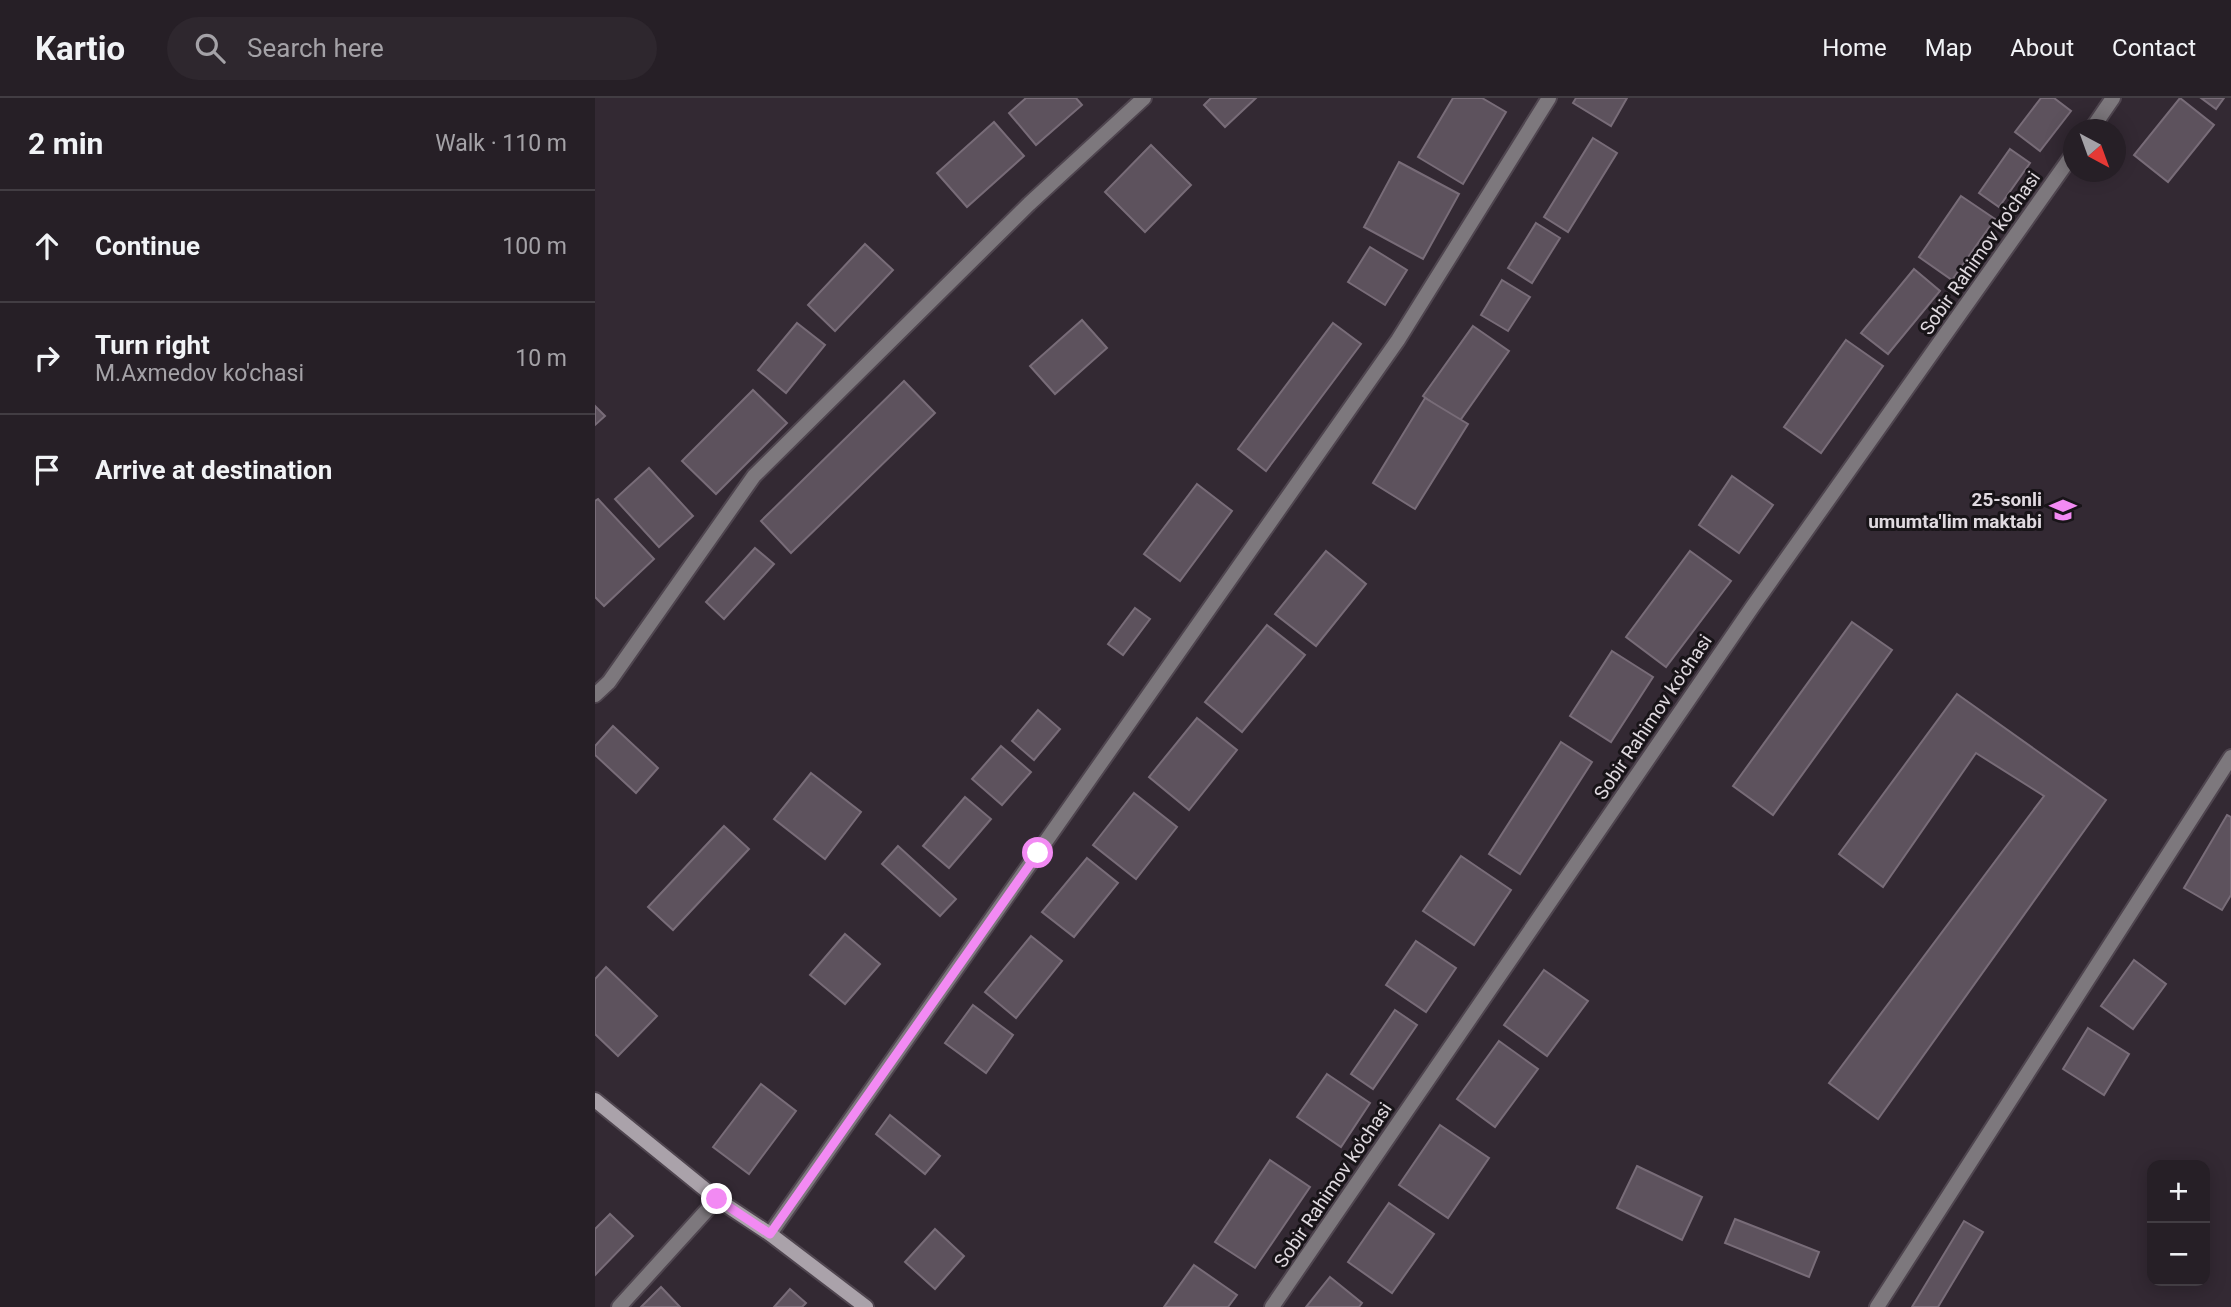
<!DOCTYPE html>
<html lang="en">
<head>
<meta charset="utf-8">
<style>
  :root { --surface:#261f26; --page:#2e272e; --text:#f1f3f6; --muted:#a4a2a7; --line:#423d43 }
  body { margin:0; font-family:Roboto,sans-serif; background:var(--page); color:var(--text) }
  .controls { position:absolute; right:21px; bottom:21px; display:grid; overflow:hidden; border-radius:14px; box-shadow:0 4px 18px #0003 }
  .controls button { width:63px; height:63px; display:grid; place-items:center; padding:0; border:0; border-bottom:2px solid var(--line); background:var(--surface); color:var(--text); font:35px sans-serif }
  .compass { position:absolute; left:1468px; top:21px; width:63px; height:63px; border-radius:50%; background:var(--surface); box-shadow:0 4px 18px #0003; rotate:139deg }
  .stop { position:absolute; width:21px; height:21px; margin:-16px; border:5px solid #f28af3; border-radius:50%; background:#fff }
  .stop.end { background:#f28af3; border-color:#fff; box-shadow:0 2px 7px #0008 }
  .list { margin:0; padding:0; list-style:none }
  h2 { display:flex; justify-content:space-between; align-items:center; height:91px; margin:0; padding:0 28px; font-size:30px }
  h2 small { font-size:23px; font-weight:400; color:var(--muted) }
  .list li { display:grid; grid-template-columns:46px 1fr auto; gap:21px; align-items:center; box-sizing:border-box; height:112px; padding:0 28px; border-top:2px solid var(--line) }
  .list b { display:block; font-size:26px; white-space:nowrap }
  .list p { margin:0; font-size:23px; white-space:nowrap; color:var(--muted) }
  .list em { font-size:23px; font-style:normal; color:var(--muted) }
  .icon { flex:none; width:38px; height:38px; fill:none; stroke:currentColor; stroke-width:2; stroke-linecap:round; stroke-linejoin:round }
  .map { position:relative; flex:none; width:1636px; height:1209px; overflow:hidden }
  header { display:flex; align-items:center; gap:42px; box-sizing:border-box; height:98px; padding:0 35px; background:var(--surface); border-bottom:2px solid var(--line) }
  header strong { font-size:33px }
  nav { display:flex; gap:38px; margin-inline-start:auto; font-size:24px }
  .search { width:490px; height:63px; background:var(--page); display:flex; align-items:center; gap:18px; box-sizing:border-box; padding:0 24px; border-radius:38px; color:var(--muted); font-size:26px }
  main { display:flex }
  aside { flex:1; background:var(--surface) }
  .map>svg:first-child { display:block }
</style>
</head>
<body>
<header>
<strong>Kartio</strong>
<div class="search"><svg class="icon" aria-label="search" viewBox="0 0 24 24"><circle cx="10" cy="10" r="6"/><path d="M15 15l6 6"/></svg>Search here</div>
<nav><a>Home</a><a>Map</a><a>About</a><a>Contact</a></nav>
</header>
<main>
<aside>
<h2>2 min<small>Walk · 110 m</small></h2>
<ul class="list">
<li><svg class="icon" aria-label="ahead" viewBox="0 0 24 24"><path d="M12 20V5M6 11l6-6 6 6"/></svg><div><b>Continue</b></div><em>100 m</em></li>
<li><svg class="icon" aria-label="right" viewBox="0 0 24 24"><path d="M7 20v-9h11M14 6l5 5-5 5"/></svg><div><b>Turn right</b><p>M.Axmedov ko'chasi</p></div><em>10 m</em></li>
<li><svg class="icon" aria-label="arrive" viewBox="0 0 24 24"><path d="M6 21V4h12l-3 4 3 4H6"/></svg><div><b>Arrive at destination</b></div></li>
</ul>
</aside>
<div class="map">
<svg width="1636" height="1209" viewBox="0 0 1636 1209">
  <rect width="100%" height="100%" fill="#332933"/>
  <g fill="#5d525d" stroke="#786c78" stroke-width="2">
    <path d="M 431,0 L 481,0 L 487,7 L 441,47 L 414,15 Z"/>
    <path d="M 616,0 L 661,0 L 630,29 L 609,7 Z"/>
    <path d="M 858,0 L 887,0 L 911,14 L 868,86 L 823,59 Z"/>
    <path d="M 981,0 L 1032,0 L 1016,28 L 978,5 Z"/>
    <path d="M 1446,0 L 1459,0 L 1476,13 L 1445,53 L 1420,34 Z"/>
    <path d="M 1585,0 L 1619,27 L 1573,84 L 1539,57 Z"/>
    <path d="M 1606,0 L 1629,0 L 1621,11 Z"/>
    <path d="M 399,24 L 429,58 L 372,109 L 342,75 Z"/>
    <path d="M 998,40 L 1022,55 L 973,134 L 949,119 Z"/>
    <path d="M 556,47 L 596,87 L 550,134 L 510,94 Z"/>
    <path d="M 1415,51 L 1435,65 L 1404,109 L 1384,95 Z"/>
    <path d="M 804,64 L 864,96 L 828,161 L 769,129 Z"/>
    <path d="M 1366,98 L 1400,121 L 1357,182 L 1324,159 Z"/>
    <path d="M 941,125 L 965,140 L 937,185 L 913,170 Z"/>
    <path d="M 270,146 L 298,172 L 240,233 L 213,207 Z"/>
    <path d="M 775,149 L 812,172 L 790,207 L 753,184 Z"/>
    <path d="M 1319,171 L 1345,193 L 1293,256 L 1266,235 Z"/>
    <path d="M 907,182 L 935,199 L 913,233 L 886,217 Z"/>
    <path d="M 487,222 L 512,250 L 460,296 L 435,268 Z"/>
    <path d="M 202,225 L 230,247 L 191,295 L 163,272 Z"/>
    <path d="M 738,225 L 766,246 L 671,373 L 643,351 Z"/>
    <path d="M 878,228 L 914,253 L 864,324 L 828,298 Z"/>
    <path d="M 1251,242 L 1288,268 L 1226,355 L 1189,329 Z"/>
    <path d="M 309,283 L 340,315 L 196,455 L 166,423 Z"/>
    <path d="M 158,292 L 192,325 L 121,396 L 87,363 Z"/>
    <path d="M 830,300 L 873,326 L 820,411 L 778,385 Z"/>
    <path d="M 0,308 L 10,318 L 0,327 Z"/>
    <path d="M 54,370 L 98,418 L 64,449 L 20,401 Z"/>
    <path d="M 1137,378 L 1178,407 L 1144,455 L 1104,427 Z"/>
    <path d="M 602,386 L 637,413 L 585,483 L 549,456 Z"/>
    <path d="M 3,401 L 59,461 L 9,508 L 0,499 L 0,403 Z"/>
    <path d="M 160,450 L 179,466 L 129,521 L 111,504 Z"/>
    <path d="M 731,453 L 771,486 L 721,548 L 680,516 Z"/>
    <path d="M 1095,453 L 1136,483 L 1071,569 L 1031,539 Z"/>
    <path d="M 540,510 L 555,521 L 528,557 L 513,546 Z"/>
    <path d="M 1257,524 L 1297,552 L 1178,717 L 1138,688 Z"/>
    <path d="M 672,527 L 710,557 L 647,634 L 610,604 Z"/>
    <path d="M 1017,553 L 1058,579 L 1016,644 L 975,618 Z"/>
    <path d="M 1362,596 L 1511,702 L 1283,1021 L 1234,985 L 1449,698 L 1381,655 L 1288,789 L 1244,756 Z"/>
    <path d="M 443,612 L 465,631 L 439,662 L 417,643 Z"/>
    <path d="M 602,620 L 642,652 L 594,712 L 554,679 Z"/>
    <path d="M 18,628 L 63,670 L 41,695 L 0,657 L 0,648 Z"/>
    <path d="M 966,644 L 997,664 L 925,776 L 894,756 Z"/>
    <path d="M 406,648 L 436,674 L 407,707 L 377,681 Z"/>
    <path d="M 216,675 L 266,714 L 230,761 L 179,721 Z"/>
    <path d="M 539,695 L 582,729 L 541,781 L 498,747 Z"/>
    <path d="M 370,699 L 396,721 L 354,770 L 328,748 Z"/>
    <path d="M 1632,717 L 1636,719 L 1636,797 L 1627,812 L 1589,790 Z"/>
    <path d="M 129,728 L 154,751 L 78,832 L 53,809 Z"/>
    <path d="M 303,748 L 361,801 L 345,818 L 287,766 Z"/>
    <path d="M 866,758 L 916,792 L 879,847 L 828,813 Z"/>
    <path d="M 492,760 L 523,785 L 479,839 L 447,814 Z"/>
    <path d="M 250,836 L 285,866 L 250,906 L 215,877 Z"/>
    <path d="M 436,838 L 467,863 L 421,920 L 390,894 Z"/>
    <path d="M 821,843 L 861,870 L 831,914 L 791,887 Z"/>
    <path d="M 1539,862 L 1571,886 L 1538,931 L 1506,908 Z"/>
    <path d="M 11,869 L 62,918 L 23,958 L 0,936 L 0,881 Z"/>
    <path d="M 949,872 L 993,903 L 952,958 L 909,927 Z"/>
    <path d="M 378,907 L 418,937 L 391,975 L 350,945 Z"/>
    <path d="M 800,912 L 822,927 L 778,991 L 756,976 Z"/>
    <path d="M 1493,930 L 1534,956 L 1509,997 L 1468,971 Z"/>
    <path d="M 904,943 L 943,971 L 900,1029 L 862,1001 Z"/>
    <path d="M 732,976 L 775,1005 L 746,1049 L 702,1019 Z"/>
    <path d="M 166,986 L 201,1013 L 154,1076 L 118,1049 Z"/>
    <path d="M 295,1017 L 345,1058 L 330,1076 L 281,1036 Z"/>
    <path d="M 845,1027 L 894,1060 L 853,1120 L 804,1087 Z"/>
    <path d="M 675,1062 L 715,1089 L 660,1170 L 620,1144 Z"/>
    <path d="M 1042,1068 L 1107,1099 L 1087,1142 L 1022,1110 Z"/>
    <path d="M 794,1105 L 839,1136 L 797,1195 L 753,1164 Z"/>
    <path d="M 15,1116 L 38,1138 L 0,1177 L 0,1131 Z"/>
    <path d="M 1140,1121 L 1224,1154 L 1214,1179 L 1130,1145 Z"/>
    <path d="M 1369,1123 L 1388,1134 L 1343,1209 L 1317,1209 Z"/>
    <path d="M 340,1131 L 369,1158 L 340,1191 L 310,1164 Z"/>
    <path d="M 599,1167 L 642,1197 L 633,1209 L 569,1209 Z"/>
    <path d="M 735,1179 L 767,1205 L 764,1209 L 711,1209 Z"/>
    <path d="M 66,1189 L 85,1209 L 46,1209 Z"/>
    <path d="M 195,1191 L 211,1205 L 207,1209 L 179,1209 Z"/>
  </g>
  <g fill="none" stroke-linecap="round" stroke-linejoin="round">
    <defs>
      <g id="minor">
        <path d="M 1496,32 L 1518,0"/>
        <path d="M 0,597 L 14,584 L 159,378 L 434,106 L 549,0"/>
        <path d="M 175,1136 L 803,242 L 954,0"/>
        <path d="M 24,1209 L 122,1101"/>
        <path d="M 677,1209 L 1158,508 L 1478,56"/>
      </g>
      <path id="tertiary" d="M 1282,1209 L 1636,659"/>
      <path id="secondary" d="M 0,1002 L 122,1101 L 175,1136 L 271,1209"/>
    </defs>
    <use href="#minor" stroke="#4f454f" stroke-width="18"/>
    <use href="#tertiary" stroke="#4f454f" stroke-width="18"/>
    <use href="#secondary" stroke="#4f454f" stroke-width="18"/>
    <use href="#minor" stroke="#7d787d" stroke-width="14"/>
    <use href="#tertiary" stroke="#7d787d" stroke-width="14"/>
    <use href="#secondary" stroke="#aaa2aa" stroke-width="14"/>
  </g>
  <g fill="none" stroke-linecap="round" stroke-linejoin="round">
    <path stroke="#f28af3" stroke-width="9" d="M 122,1101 L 175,1136 L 443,755"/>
  </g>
  <defs>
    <symbol id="school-bare" viewBox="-9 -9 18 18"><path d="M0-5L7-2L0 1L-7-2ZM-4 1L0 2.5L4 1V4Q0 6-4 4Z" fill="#f28af3" stroke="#181418" stroke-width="2.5" paint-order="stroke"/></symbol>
  </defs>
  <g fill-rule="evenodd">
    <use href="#school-bare" x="1449" y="393" width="38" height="38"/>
  </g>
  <g text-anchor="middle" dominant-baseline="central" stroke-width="6" stroke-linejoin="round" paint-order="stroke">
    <g font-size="19" fill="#e0dae0" stroke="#181418">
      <text transform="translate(1385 155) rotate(-55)">Sobir Rahimov ko'chasi</text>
      <text transform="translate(1058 619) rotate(-56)">Sobir Rahimov ko'chasi</text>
      <text transform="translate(738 1087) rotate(-56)">Sobir Rahimov ko'chasi</text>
    </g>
    <g font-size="19" font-weight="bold" fill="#e0dae0" stroke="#181418" text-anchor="end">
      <text x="1447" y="401">25-sonli<tspan x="1447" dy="22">umumta'lim maktabi</tspan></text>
    </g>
  </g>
</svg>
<div class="controls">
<button>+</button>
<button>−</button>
</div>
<svg class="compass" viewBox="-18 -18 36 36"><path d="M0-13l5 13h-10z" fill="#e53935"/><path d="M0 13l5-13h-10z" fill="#a4a2a7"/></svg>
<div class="stop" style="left:443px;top:755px"></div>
<div class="stop end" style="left:122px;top:1101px"></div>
</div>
</main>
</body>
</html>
